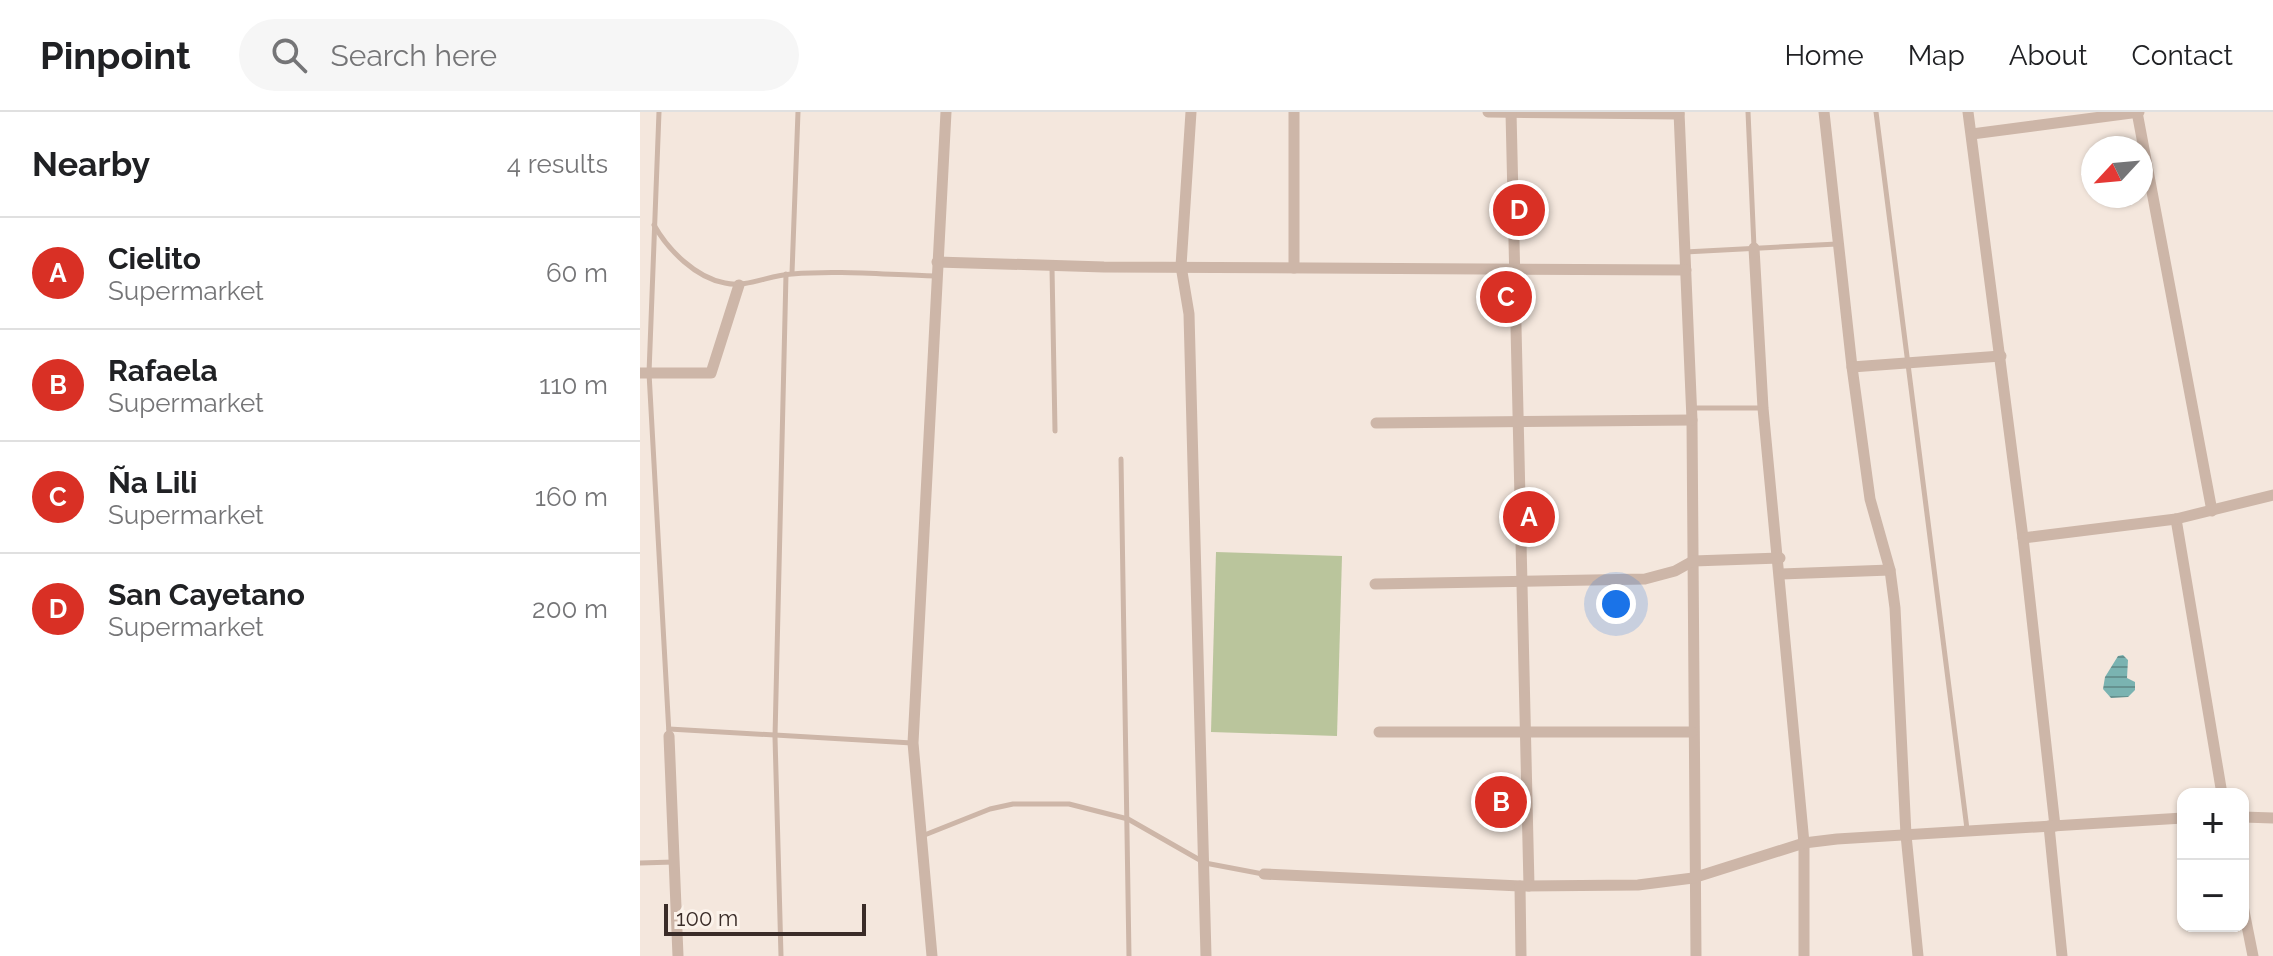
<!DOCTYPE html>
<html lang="en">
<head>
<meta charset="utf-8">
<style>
  :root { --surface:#fff; --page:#f6f6f6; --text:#202124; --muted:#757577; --line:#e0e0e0; --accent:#d93025 }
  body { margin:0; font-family:Raleway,sans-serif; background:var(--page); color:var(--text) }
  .controls { position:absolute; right:24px; bottom:24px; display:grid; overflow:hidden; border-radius:16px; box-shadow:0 2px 6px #0004 }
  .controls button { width:72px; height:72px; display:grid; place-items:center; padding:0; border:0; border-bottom:2px solid var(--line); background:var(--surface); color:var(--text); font:40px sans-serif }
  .compass { position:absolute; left:1441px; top:24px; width:72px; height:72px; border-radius:50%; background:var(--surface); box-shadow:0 2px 6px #0004; rotate:244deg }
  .scale { position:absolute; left:24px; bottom:20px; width:202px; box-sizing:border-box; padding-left:8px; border:4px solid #3a2c28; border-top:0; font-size:22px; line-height:28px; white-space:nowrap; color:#3a2c28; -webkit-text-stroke:6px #fbf2ea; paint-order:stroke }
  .you { position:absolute; left:976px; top:492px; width:28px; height:28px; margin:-20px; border:6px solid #fff; border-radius:50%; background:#1a73e8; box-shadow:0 0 0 12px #1a73e833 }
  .badge { display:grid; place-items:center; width:52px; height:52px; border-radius:50%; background:var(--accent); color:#fff; font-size:26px; font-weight:700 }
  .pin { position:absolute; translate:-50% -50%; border:4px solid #fff; box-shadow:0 2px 8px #0006 }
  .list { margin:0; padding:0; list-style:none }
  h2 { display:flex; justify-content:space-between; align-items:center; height:104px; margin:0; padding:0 32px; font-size:34px }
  h2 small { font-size:26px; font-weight:400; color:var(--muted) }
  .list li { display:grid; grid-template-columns:52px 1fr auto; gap:24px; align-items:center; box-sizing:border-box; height:112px; padding:0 32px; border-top:2px solid var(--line) }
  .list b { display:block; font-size:30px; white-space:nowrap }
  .list p { margin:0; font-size:26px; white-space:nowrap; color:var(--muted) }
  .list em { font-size:26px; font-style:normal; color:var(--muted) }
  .icon { flex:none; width:44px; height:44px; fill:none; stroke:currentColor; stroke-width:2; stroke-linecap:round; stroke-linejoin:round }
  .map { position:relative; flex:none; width:1633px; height:844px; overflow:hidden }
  header { display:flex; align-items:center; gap:48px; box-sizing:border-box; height:112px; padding:0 40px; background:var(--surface); border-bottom:2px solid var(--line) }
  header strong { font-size:38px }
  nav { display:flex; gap:44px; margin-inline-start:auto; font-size:28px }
  .search { width:560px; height:72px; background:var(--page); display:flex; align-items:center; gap:20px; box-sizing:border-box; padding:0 28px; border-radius:44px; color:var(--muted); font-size:30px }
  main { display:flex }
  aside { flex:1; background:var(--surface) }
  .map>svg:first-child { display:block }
</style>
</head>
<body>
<header>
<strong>Pinpoint</strong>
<div class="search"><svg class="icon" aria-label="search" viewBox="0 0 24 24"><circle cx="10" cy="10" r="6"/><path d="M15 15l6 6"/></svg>Search here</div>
<nav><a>Home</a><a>Map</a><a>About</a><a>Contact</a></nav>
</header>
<main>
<aside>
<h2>Nearby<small>4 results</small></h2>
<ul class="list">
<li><span class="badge">A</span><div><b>Cielito</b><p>Supermarket</p></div><em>60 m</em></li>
<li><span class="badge">B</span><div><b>Rafaela</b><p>Supermarket</p></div><em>110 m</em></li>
<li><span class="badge">C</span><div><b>Ña Lili</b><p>Supermarket</p></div><em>160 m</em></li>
<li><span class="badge">D</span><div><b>San Cayetano</b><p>Supermarket</p></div><em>200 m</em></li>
</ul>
</aside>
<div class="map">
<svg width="1633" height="844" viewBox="0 0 1633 844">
  <defs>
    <pattern id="water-rules" width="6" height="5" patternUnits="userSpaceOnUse" patternTransform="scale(2)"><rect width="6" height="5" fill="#7ab3b1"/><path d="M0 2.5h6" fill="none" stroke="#659290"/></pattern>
  </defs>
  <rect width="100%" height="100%" fill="#f4e7dd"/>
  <path fill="#bac59c" d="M 576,440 L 702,444 L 697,624 L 571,620 Z"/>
  <path fill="url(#water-rules)" d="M 1483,543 L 1488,548 L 1487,566 L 1495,570 L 1495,578 L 1488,585 L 1471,586 L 1463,577 L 1465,565 L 1478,544 Z"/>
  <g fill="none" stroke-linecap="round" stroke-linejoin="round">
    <g stroke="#cdb6a8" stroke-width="5">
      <path d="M 19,0 L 9,261 L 29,622"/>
      <path d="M 1108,0 L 1114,135"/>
      <path d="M 1236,0 L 1327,717"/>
      <path d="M 14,113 C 28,138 56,166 85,171 C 107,176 129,163 152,162 C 199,158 248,163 295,164"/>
      <path d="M 1045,140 L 1197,132"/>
      <path d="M 412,156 L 415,319"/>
      <path d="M 152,161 L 158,0"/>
      <path d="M 1052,296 L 1122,296"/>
      <path d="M 481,347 L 489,844"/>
      <path d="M 29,617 L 272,631"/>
      <path d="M 282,724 L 350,697 L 373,692 L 429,692 L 488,707 L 565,751 L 623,762"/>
      <path d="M 0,751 L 34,750"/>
      <path d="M 141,844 L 135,625 L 146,162"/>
    </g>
    <g stroke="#cdb6a8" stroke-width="11">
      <path d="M 551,0 L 541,154 L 549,202 L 566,844"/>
      <path d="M 848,0 L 1039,2"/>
      <path d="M 871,0 L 889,774"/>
      <path d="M 1039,0 L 1052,308 L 1056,844"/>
      <path d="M 1184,0 L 1212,255 L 1230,387 L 1250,458 L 1255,496 L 1266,723 L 1278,844"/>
      <path d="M 1328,0 L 1383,426 L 1415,714"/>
      <path d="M 1497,0 L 1572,399"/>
      <path d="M 1332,22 L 1499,0"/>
      <path d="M 1114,136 L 1123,296 L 1164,731 L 1164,844"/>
      <path d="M 297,150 L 464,155 L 1046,158"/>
      <path d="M 654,156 L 654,0"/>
      <path d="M 1212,255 L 1361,244"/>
      <path d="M 0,261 L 71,261 L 99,173"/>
      <path d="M 736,311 L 1052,308"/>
      <path d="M 1536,407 L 1582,682"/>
      <path d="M 1383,426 L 1536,407 L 1633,383"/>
      <path d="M 1141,462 L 1250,458"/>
      <path d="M 735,472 L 1005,467 L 1035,459 L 1053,449 L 1140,446"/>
      <path d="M 739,620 L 1052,620"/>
      <path d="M 29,624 L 38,844"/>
      <path d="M 1603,705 L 1633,706"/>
      <path d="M 1409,714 L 1422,844"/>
      <path d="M 624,762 L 880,774 L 998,773 L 1053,766 L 1164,731 L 1197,727 L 1543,706"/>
      <path d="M 880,774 L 881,844"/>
      <path d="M 1603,794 L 1613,844"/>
      <path d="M 292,844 L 273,631 L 306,0"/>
    </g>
  </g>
</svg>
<div class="controls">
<button>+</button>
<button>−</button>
</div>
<svg class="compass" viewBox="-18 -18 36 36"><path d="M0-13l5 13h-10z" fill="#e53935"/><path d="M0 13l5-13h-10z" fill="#757577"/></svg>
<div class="scale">100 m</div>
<div class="you"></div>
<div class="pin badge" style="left:889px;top:405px">A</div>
<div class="pin badge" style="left:861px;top:690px">B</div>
<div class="pin badge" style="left:866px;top:185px">C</div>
<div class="pin badge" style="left:879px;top:98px">D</div>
</div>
</main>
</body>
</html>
